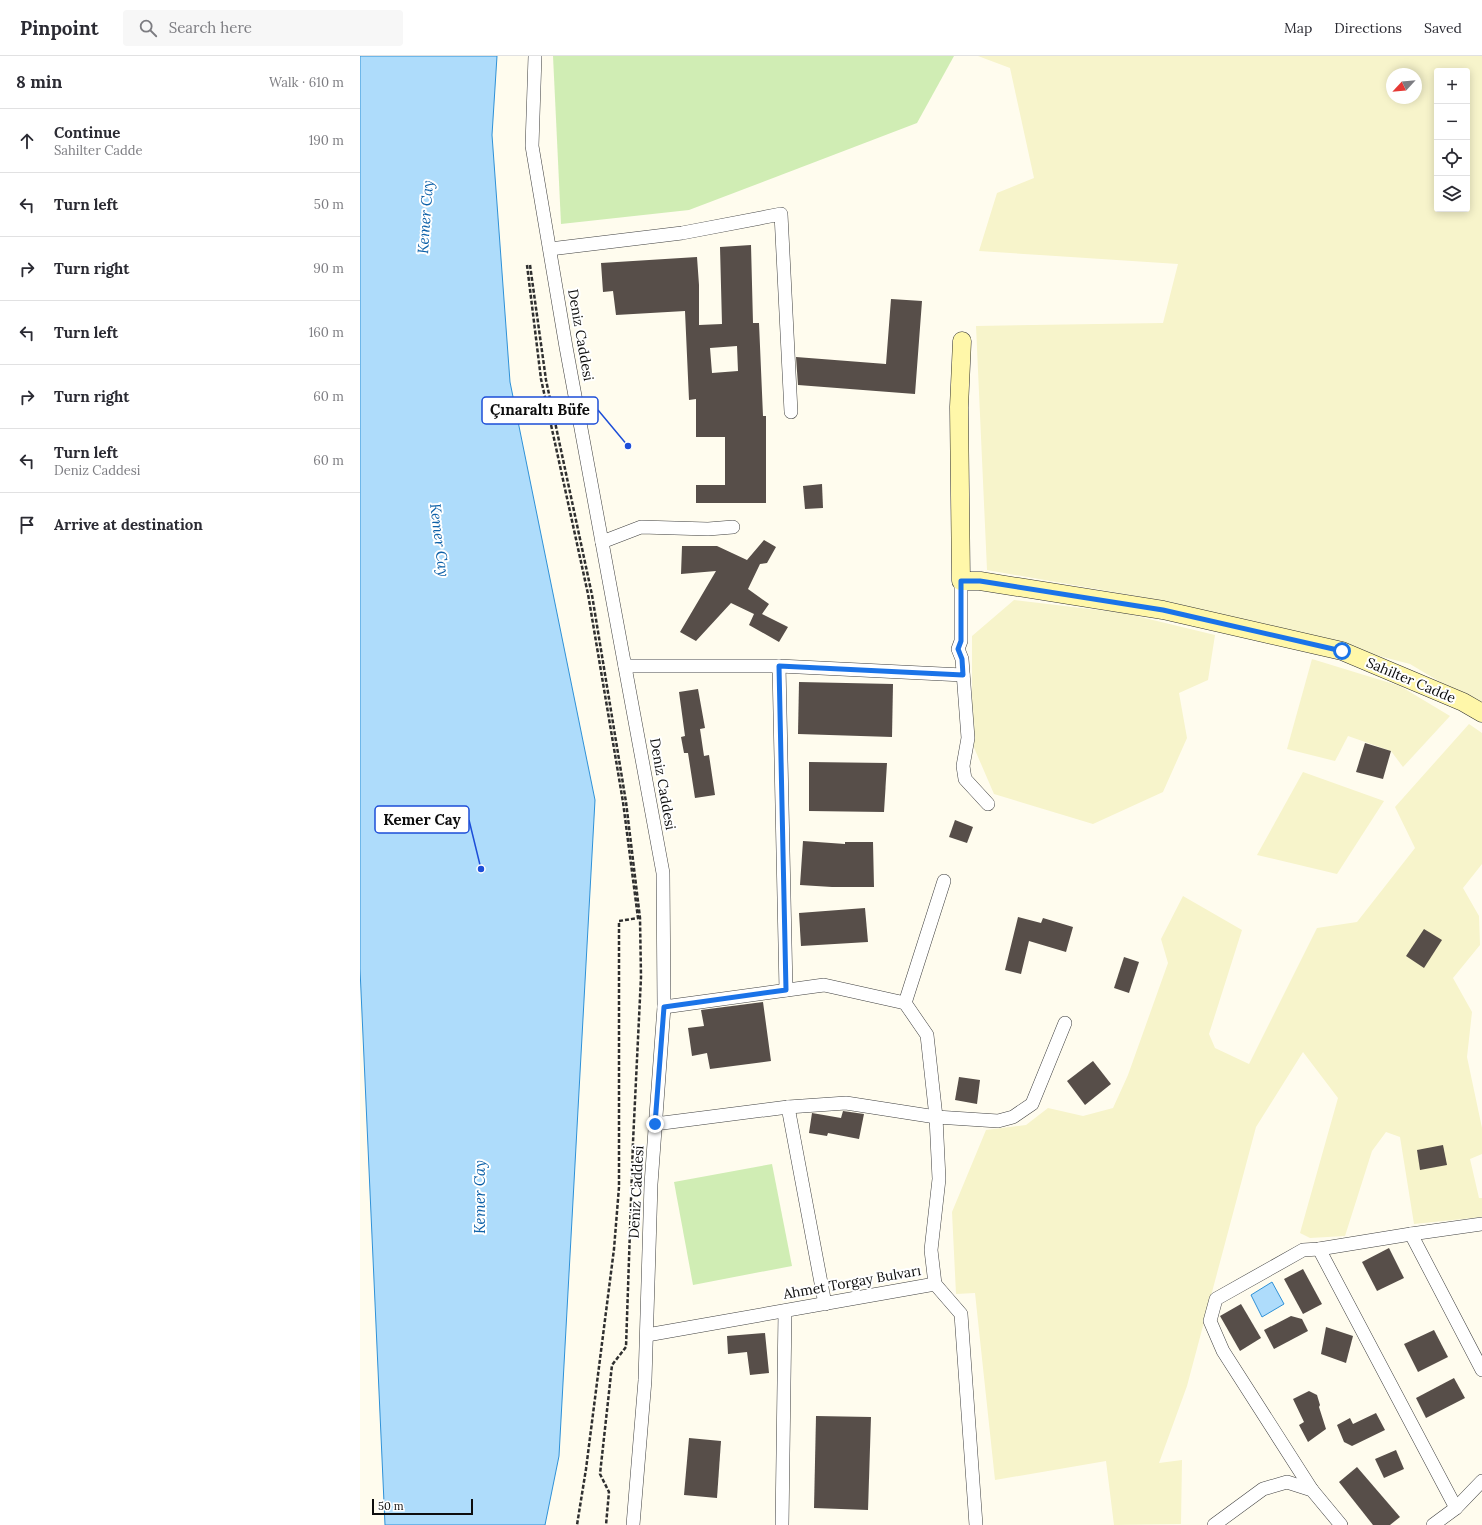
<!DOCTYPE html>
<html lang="en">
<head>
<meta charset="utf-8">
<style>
  :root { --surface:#fff; --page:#f7f7f7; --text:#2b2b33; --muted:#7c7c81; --line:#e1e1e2 }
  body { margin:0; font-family:Lora,serif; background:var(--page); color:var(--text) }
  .controls { position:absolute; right:12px; top:12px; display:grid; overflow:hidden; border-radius:4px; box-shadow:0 2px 10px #0003 }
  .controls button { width:36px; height:36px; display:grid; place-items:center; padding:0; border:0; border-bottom:1px solid var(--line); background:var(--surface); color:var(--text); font:20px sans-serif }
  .compass { position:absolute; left:1026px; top:12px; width:36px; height:36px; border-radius:50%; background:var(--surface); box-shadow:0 2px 10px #0003; rotate:244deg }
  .scale { position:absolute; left:12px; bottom:10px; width:101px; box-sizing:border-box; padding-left:4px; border:2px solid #0d0d0d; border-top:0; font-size:11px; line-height:14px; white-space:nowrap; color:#0d0d0d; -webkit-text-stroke:3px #fff; paint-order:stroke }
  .stop { position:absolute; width:12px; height:12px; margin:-9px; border:3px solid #1a73e8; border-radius:50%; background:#fff }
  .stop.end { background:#1a73e8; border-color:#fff; box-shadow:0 1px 4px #0008 }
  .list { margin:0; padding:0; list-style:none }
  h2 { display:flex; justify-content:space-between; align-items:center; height:52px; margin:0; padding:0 16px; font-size:17px }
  h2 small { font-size:13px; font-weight:400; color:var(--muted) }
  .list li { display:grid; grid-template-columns:26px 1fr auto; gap:12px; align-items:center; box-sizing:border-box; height:64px; padding:0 16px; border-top:1px solid var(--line) }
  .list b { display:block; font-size:15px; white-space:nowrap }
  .list p { margin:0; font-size:13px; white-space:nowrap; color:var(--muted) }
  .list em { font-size:13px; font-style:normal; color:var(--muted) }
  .icon { flex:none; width:22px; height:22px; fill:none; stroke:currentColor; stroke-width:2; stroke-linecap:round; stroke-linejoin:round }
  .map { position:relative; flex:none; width:1122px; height:1469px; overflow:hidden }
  header { display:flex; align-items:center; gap:24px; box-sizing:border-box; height:56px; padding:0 20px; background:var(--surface); border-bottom:1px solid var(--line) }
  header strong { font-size:19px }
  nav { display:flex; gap:22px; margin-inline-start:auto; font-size:14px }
  .search { width:280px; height:36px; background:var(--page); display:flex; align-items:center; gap:10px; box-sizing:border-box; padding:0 14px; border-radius:4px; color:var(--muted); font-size:15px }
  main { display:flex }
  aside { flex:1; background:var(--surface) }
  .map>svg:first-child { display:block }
</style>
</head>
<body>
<header>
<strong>Pinpoint</strong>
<div class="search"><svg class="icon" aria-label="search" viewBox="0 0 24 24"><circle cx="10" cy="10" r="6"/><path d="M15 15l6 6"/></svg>Search here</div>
<nav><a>Map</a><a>Directions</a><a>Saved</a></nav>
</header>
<main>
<aside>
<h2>8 min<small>Walk · 610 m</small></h2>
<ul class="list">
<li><svg class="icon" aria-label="ahead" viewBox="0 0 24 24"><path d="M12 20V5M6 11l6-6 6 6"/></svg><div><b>Continue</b><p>Sahilter Cadde</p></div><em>190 m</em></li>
<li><svg class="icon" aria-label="left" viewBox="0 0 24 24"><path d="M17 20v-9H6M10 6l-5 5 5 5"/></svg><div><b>Turn left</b></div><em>50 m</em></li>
<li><svg class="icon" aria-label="right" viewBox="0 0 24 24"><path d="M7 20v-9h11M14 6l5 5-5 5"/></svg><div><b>Turn right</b></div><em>90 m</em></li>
<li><svg class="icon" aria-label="left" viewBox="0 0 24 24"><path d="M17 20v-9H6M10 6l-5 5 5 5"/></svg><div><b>Turn left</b></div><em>160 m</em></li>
<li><svg class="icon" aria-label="right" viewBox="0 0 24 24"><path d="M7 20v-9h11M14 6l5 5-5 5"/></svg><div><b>Turn right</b></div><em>60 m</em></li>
<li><svg class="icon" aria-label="left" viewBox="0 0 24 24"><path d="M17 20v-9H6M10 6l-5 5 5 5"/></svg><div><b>Turn left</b><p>Deniz Caddesi</p></div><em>60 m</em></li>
<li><svg class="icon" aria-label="arrive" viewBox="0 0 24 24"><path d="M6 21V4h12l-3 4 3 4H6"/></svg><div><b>Arrive at destination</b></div></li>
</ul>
</aside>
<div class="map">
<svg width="1122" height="1469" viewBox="0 0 1122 1469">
  <rect width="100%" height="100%" fill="#fffcee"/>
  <g fill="#f7f4cb" fill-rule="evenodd">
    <path d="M 618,0 L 1122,0 L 1122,651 L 1050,608 L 811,546 L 627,514 L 616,270 L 803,267 L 818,208 L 619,195 L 637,137 L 674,122 L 650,12 ZM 1077,15 L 1107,15 L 1107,153 L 1077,153 ZM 1032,18 L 1056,18 L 1056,42 L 1032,42 Z"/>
    <path d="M 654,544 L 764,557 L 855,579 L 848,624 L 819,637 L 827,682 L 803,736 L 733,768 L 634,738 L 612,687 L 612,580 Z"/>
    <path d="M 952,603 L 1040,630 L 1090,660 L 1043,711 L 1031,695 L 988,680 L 975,705 L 927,693 Z"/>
    <path d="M 1109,668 L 1122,677 L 1122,808 L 1103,832 L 1119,860 L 1120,889 L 1093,922 L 1112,956 L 1107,1001 L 1122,1072 L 1122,1098 L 1110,1103 L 1119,1142 L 1122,1142 L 1122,1161 L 1054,1168 L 1040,1081 L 1026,1076 L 1012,1095 L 985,1180 L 950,1182 L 940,1177 L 978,1042 L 943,996 L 896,1071 L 827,1330 L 799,1407 L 822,1404 L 821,1468 L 754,1469 L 746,1405 L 635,1424 L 615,1237 L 596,1238 L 592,1156 L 626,1074 L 666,1069 L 688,1052 L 723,1060 L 753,1052 L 768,1019 L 808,907 L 801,883 L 823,840 L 882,874 L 849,978 L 855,992 L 889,1008 L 957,872 L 997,866 L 1055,792 L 1035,751 Z"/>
    <path d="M 943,716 L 1024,745 L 977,818 L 897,799 Z"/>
  </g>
  <g fill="#d0edb4">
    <path d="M 193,0 L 594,0 L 557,67 L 329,154 L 201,168 Z"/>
    <path d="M 412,1108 L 432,1210 L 333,1229 L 314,1126 Z"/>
  </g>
  <g fill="#aedcfb" stroke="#2f91d7">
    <path d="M 0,0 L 137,0 L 132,79 L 150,326 L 235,744 L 199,1400 L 185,1469 L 25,1469 L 0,913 Z"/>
    <path d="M 912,1226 L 924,1248 L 902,1261 L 891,1239 Z"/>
  </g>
  <g fill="#574e49" fill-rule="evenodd">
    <path d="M 391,189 L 393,267 L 399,267 L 403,360 L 406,360 L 406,447 L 336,447 L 336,429 L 365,429 L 365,381 L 336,381 L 336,343 L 329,344 L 325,255 L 256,259 L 253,235 L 243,236 L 241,207 L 337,201 L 339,229 L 339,269 L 362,268 L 360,191 ZM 377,290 L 378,315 L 352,317 L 350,292 Z"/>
    <path d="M 531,243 L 562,245 L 555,338 L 438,329 L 436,301 L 526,308 Z"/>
    <path d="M 462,428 L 463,452 L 445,453 L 443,430 Z"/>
    <path d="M 404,484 L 416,491 L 407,507 L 400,508 L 388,533 L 409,548 L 402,558 L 428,571 L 419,586 L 389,569 L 394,558 L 371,547 L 336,585 L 320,576 L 356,515 L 321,518 L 322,490 L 357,490 L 387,504 Z"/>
    <path d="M 439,626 L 533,628 L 532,681 L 438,678 Z"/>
    <path d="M 338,633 L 345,672 L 340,673 L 344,700 L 349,699 L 355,739 L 335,742 L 328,697 L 324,697 L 321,681 L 325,680 L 319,636 Z"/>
    <path d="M 1005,687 L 1031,695 L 1023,723 L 996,716 Z"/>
    <path d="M 449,706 L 527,707 L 524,756 L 449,755 Z"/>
    <path d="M 595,764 L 613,771 L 607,787 L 589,781 Z"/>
    <path d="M 443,785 L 485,788 L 485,786 L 513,786 L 514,831 L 472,831 L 440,829 Z"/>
    <path d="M 505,852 L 508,886 L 441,890 L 439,857 Z"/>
    <path d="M 658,861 L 681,867 L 683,862 L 713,871 L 706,896 L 669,885 L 661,918 L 645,914 Z"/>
    <path d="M 1064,873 L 1082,884 L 1064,912 L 1046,900 Z"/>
    <path d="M 764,901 L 779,906 L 769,937 L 754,932 Z"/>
    <path d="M 403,946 L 411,1005 L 350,1013 L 347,997 L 332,1000 L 328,972 L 344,970 L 341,954 Z"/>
    <path d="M 733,1005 L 751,1028 L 725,1049 L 707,1025 Z"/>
    <path d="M 599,1021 L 620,1024 L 617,1048 L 595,1044 Z"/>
    <path d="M 483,1055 L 504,1058 L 499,1083 L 468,1077 L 467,1080 L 449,1077 L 452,1057 L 481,1062 Z"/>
    <path d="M 1083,1089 L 1087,1109 L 1060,1114 L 1057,1094 Z"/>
    <path d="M 1029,1192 L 1044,1222 L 1017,1235 L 1002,1206 Z"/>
    <path d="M 943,1213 L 962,1248 L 943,1258 L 924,1223 Z"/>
    <path d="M 881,1248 L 901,1282 L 880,1295 L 860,1260 Z"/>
    <path d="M 931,1260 L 942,1263 L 948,1275 L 914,1293 L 904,1274 Z"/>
    <path d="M 966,1271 L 993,1280 L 986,1307 L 961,1298 Z"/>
    <path d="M 1074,1274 L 1088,1301 L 1058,1316 L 1044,1288 Z"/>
    <path d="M 405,1277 L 409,1317 L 390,1319 L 387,1296 L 368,1298 L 367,1280 Z"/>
    <path d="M 1094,1322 L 1105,1342 L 1066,1362 L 1056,1342 Z"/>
    <path d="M 949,1335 L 957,1339 L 960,1349 L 959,1351 L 966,1373 L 948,1386 L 939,1369 L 944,1366 L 933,1343 Z"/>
    <path d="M 1016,1357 L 1025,1374 L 992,1390 L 984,1386 L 977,1369 L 990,1362 L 993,1368 Z"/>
    <path d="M 456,1360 L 511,1361 L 508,1454 L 454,1452 Z"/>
    <path d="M 329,1382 L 361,1385 L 357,1442 L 324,1439 Z"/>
    <path d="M 1036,1394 L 1044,1413 L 1024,1422 L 1015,1403 Z"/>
    <path d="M 997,1411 L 1040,1461 L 1030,1469 L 1013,1469 L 979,1426 Z"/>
  </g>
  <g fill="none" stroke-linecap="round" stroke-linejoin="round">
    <defs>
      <g id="street">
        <path d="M 175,0 L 172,90 L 206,291 L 303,817 L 304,951 L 291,1128 L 285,1324 L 273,1469"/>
        <path d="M 190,193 L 322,177 L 421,158 L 431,356"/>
        <path d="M 242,486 L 281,471 L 348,473 L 373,471"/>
        <path d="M 601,525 L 601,585 L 598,593 L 602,603 L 608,682 L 603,710 L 605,723 L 628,748"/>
        <path d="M 265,610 L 419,610 L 603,619"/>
        <path d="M 419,610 L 426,934"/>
        <path d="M 545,947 L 567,979 L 576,1061 L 579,1123 L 571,1194 L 575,1228"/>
        <path d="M 304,951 L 464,929 L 545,947 L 584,825"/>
        <path d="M 428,1051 L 465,1248"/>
        <path d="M 295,1068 L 428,1051 L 486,1047 L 576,1061 L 638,1065 L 653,1061 L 672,1048 L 705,967"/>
        <path d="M 1051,1178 L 1122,1168"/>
        <path d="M 959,1193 L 1096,1452"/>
        <path d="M 287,1279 L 575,1228 L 601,1258 L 616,1469"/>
        <path d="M 952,1434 L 863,1295 L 850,1265 L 856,1243 L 943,1194 L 959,1193 L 1051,1178 L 1122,1314"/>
        <path d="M 422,1469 L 425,1255"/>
        <path d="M 854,1469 L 903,1433 L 927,1426 L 952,1434 L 981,1469"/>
        <path d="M 1073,1469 L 1096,1452 L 1122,1425"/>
      </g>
      <path id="secondary" d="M 602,285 L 599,351 L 601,525 L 620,525 L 803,554 L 982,595 L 1103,646 L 1122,657"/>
    </defs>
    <use href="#street" stroke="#404040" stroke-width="14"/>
    <use href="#secondary" stroke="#2f2f2f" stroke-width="19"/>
    <g stroke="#2f2f2f" stroke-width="2.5" stroke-dasharray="4 2" stroke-linecap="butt">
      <path d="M 167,209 L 181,323 L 228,538 L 263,746 L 278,862 L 259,865 L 259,1131 L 254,1193 L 226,1413 L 217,1469"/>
      <path d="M 170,209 L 186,324 L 232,539 L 266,746 L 280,862 L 281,921 L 273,1086 L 266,1291 L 252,1309 L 240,1418 L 249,1436 L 246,1469"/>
    </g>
    <use href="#street" stroke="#fff" stroke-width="13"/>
    <use href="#secondary" stroke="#fff7a9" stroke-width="18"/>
  </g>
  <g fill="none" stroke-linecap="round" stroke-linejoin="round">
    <path stroke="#1a73e8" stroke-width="5" d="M 295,1068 L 304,951 L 426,934 L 419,610 L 603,619 L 602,603 L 598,593 L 601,585 L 601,525 L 620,525 L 803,554 L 982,595"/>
  </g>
  <g text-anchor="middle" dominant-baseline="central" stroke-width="4" stroke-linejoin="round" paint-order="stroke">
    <g font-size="14" fill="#0d0d0d" stroke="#fff">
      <text transform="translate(221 279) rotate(80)">Deniz Caddesi</text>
      <text transform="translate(1051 624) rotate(23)">Sahilter Cadde</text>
      <text transform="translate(303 728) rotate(80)">Deniz Caddesi</text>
      <text transform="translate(276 1136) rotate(-87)">Deniz Caddesi</text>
      <text transform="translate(492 1226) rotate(-10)">Ahmet Torgay Bulvarı</text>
    </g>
    <g font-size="15" font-style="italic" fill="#0d61a8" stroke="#fff">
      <text transform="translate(65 161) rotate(-86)">Kemer Cay</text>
      <text transform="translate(80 484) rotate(83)">Kemer Cay</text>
      <text transform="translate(119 1141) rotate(-90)">Kemer Cay</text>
    </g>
  </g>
  <path fill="none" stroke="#1d4ed8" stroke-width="1.5" d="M268 390L238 354M121 813L109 764"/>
  <g fill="#1d4ed8" stroke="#fff" stroke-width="1.5">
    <circle cx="268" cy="390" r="4"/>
    <circle cx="121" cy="813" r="4"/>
  </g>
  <g fill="#fff" stroke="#1d4ed8" stroke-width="1.5">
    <rect x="122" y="341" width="116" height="27" rx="4"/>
    <rect x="15" y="750" width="94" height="27" rx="4"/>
  </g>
  <g font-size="15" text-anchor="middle" font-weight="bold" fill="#0d0d0d">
    <text x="180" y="359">Çınaraltı Büfe</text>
    <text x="62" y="769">Kemer Cay</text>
  </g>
</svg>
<div class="controls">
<button>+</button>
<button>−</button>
<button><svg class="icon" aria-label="locate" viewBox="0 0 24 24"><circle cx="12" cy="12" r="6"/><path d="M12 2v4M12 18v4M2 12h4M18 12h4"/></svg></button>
<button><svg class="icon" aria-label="layers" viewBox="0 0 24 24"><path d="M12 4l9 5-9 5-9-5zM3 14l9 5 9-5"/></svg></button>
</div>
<svg class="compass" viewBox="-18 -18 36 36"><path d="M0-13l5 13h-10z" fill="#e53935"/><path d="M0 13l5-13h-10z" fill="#7c7c81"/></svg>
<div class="scale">50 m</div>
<div class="stop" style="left:982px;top:595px"></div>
<div class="stop end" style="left:295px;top:1068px"></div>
</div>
</main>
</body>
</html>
